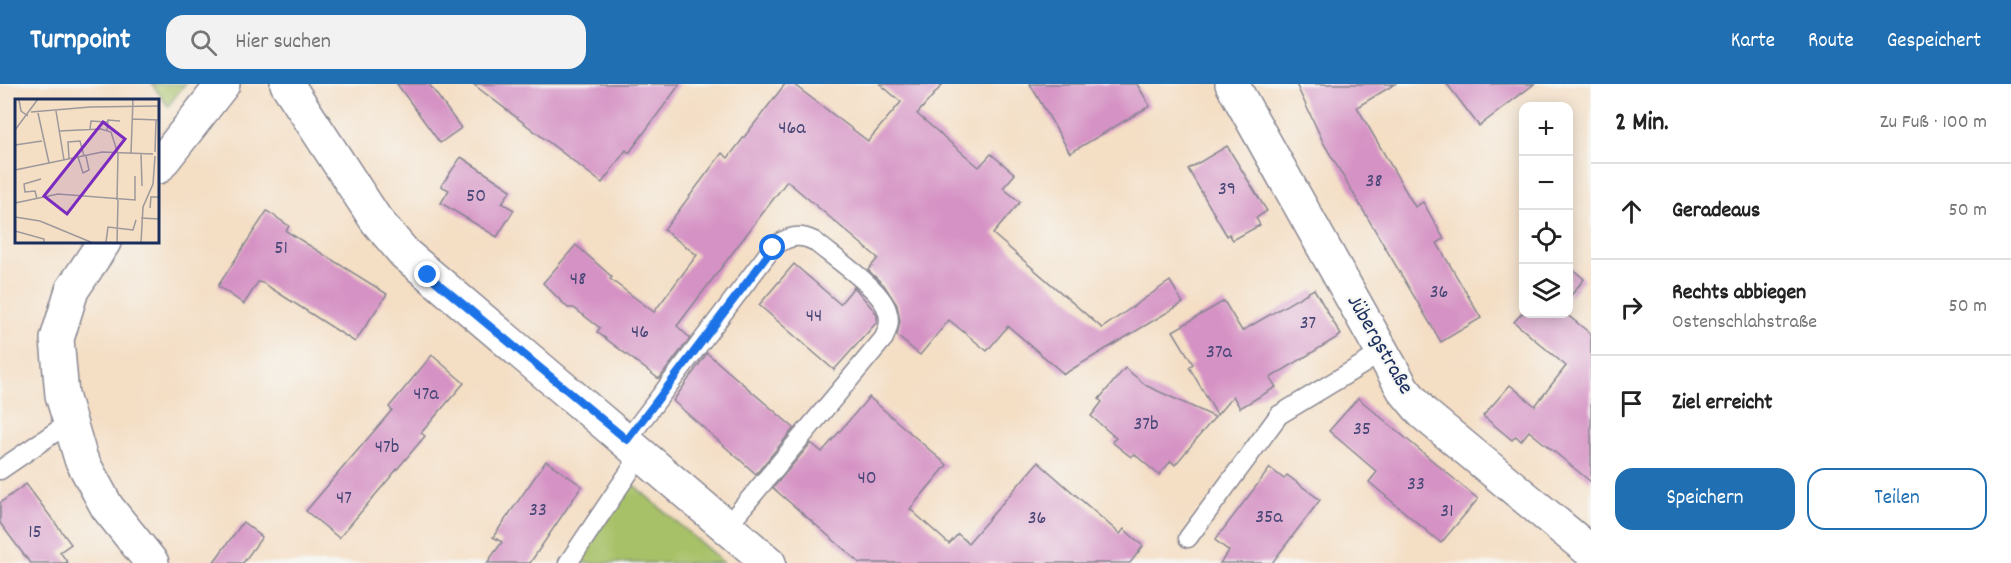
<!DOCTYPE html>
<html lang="de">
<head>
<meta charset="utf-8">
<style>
  :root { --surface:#fff; --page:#f2f2f2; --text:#222; --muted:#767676; --line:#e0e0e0; --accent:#1f6fb2 }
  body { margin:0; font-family:Dekko,sans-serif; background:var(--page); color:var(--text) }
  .controls { position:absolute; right:18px; top:18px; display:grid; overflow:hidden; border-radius:12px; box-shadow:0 3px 15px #0003 }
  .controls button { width:54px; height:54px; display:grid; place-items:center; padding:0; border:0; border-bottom:2px solid var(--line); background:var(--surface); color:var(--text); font:30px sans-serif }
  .stop { position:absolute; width:18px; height:18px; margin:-14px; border:4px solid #1a73e8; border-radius:50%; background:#fff }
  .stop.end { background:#1a73e8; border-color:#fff; box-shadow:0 2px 6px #0008 }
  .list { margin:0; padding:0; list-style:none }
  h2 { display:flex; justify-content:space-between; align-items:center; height:78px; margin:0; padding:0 24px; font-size:26px }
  h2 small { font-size:20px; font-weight:400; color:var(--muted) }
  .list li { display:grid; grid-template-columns:39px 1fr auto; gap:18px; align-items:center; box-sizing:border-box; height:96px; padding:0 24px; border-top:2px solid var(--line) }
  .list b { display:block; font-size:22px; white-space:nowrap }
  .list p { margin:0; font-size:20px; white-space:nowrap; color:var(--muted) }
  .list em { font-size:20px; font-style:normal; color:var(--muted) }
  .actions { display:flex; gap:12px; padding:18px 24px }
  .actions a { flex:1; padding:14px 0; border:2px solid var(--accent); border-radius:18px; text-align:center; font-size:21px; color:var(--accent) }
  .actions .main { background:var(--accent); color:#fff }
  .icon { flex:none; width:33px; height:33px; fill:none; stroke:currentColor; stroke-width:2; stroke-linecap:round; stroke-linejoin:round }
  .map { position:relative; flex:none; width:1591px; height:479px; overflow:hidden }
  header { display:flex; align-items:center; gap:36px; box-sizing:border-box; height:84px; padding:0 30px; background:var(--accent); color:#fff }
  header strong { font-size:28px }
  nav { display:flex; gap:33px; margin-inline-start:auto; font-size:21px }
  .search { width:420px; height:54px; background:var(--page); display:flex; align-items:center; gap:15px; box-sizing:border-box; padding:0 21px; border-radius:18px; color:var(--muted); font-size:22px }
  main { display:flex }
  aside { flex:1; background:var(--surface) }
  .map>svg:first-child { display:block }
</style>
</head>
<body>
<header>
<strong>Turnpoint</strong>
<div class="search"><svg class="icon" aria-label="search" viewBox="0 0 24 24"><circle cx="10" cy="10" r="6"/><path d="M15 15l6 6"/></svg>Hier suchen</div>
<nav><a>Karte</a><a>Route</a><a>Gespeichert</a></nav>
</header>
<main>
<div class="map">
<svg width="1591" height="479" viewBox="0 0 1591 479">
  <rect width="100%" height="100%" fill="#f6f6f2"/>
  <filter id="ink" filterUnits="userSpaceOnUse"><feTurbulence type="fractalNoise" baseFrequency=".0167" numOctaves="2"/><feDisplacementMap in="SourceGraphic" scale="12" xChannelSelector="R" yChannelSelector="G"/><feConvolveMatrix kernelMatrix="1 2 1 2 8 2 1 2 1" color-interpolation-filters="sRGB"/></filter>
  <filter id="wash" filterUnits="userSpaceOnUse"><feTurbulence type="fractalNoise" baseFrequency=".008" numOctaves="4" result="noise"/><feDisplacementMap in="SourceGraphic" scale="24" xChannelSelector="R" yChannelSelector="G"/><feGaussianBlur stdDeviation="1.35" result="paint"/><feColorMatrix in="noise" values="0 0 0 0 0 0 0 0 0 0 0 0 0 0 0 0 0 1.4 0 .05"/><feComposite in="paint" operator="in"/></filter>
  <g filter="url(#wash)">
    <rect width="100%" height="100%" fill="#f4dec4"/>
    <g fill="#a7c167" stroke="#617862" stroke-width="1.5">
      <path d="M 152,0 L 185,0 L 168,22 Z"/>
      <path d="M 629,397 L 724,479 L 578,479 Z"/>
    </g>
    <g id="blocks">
      <g fill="#d592c4">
        <path d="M 397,0 L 429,0 L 461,44 L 440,59 Z"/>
        <path d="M 473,0 L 680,0 L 629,69 L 626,66 L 602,99 Z"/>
        <path d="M 785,0 L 793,0 L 868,57 L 901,18 L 880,0 L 943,0 L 917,30 L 979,83 L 991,70 L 1015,90 L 1003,104 L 1020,118 L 993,150 L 1102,244 L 1170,197 L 1183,219 L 1064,290 L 1008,242 L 987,267 L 949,236 L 920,271 L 897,252 L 900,237 L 897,221 L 884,201 L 868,186 L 878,174 L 787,97 L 677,242 L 690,254 L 659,295 L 597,248 L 600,244 L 574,224 L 568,224 L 543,199 L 576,161 L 612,193 L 610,195 L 654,228 L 697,171 L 664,146 L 722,69 L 728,74 Z"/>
        <path d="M 1030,0 L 1137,0 L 1150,22 L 1070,69 Z"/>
        <path d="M 1296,0 L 1395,0 L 1357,23 L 1415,123 L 1423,118 L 1444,155 L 1437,159 L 1481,234 L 1441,258 L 1324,60 Z"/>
        <path d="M 1447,0 L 1534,0 L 1479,42 Z"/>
        <path d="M 1227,62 L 1267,127 L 1256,134 L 1260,141 L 1233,156 L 1229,150 L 1227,152 L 1188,85 Z"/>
        <path d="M 461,73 L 511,106 L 502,119 L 514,126 L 497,153 L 441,119 L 449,106 L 441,102 Z"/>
        <path d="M 267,127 L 289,142 L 286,147 L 387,210 L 355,258 L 263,199 L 258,198 L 244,220 L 218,202 Z"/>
        <path d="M 794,180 L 840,220 L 854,203 L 877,230 L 877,238 L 834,286 L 759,221 Z"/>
        <path d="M 1569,182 L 1584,195 L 1569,214 Z"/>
        <path d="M 1314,205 L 1341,251 L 1270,294 L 1276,303 L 1240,324 L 1233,312 L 1217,331 L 1189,283 L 1193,280 L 1173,247 L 1224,217 L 1242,247 Z"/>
        <path d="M 1524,227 L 1524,230 L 1566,230 L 1591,250 L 1591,398 L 1529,347 L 1521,357 L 1516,352 L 1512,356 L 1483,332 L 1510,301 L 1535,322 L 1566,282 L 1514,238 Z"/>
        <path d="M 707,269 L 794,344 L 756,390 L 673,317 Z"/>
        <path d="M 432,271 L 464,299 L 421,349 L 425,352 L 339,454 L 306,427 L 392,326 L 389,323 Z"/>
        <path d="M 1125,284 L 1147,302 L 1215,333 L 1175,381 L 1171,377 L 1159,391 L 1134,370 L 1131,373 L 1112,358 L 1116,354 L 1091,332 L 1102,318 L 1099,315 Z"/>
        <path d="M 869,313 L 947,381 L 910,425 L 949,460 L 958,450 L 968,459 L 1038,378 L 1120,450 L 1124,445 L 1143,462 L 1130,479 L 860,479 L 773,404 L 811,359 L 822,368 Z"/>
        <path d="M 1358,314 L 1478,415 L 1441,459 L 1369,398 L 1377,388 L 1329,347 Z"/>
        <path d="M 546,377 L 582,402 L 530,479 L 487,479 L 502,458 L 493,453 Z"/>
        <path d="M 1270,384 L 1284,395 L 1287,391 L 1320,416 L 1272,479 L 1220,479 L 1229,467 L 1215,456 Z"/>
        <path d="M 26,400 L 71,460 L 60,468 L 68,479 L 30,479 L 0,439 L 0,419 Z"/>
        <path d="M 243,438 L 262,453 L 243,479 L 213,479 Z"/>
      </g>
    </g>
  </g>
  <g filter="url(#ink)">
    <use href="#blocks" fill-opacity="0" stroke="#888691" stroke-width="1.5"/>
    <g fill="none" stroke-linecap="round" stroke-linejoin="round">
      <defs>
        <g id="service">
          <path d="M 627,356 L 773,163 C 787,153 798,149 814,157 C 833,173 880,204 887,226 C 891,237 888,244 884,254 L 727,442"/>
          <path d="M 0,386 L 70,338"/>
          <path d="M 1188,454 L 1279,331 L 1383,268"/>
          <path d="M 568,479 L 642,369"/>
        </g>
        <g id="minor">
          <path d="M 1232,0 L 1403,305 L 1423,329 L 1591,468"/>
          <path d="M 158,83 L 223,0"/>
          <path d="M 104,158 L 72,206 L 57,255 L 62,311 L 81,375 L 107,423 L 152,479"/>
        </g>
        <path id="tertiary" d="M 287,0 L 376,136 L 405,170 L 769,479"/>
      </defs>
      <use href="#service" stroke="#888691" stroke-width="21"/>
      <use href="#minor" stroke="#888691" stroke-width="36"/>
      <use href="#tertiary" stroke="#888691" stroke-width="36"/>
      <use href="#service" stroke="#fff" stroke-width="18"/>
      <use href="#minor" stroke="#fff" stroke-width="33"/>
      <use href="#tertiary" stroke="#fff" stroke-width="33"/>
    </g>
  </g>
  <g fill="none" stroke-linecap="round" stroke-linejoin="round" filter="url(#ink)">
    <path stroke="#1a73e8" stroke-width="8" d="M 428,191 L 627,356 L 773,164"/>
  </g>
  <g text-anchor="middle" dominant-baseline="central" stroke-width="4.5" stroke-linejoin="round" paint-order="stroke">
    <g font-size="20" fill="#4a4878">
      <text x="792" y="45">46a</text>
      <text x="1374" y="98">38</text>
      <text x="1227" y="106">39</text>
      <text x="476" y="113">50</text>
      <text x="281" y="165">51</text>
      <text x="578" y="196">48</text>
      <text x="1439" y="209">36</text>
      <text x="814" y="233">44</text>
      <text x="1308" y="240">37</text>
      <text x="640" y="249">46</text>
      <text x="1219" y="269">37a</text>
      <text x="426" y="311">47a</text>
      <text x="1146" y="341">37b</text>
      <text x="1362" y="346">35</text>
      <text x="387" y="364">47b</text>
      <text x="867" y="395">40</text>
      <text x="1416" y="401">33</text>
      <text x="344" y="415">47</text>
      <text x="538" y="427">33</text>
      <text x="1447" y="428">31</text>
      <text x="1269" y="434">35a</text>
      <text x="1037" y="435">36</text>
      <text x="35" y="449">15</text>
    </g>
    <g font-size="22" fill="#1b2f5e" stroke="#f6f6f2">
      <text transform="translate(1379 261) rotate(60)">Jübergstraße</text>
    </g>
  </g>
  <g transform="translate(15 15)">
    <rect width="144" height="144" fill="#f4dec4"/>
    <path fill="none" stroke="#9d989b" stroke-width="1.5" d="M 4,1 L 6,12 L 13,17M 41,12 L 49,61M 16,13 L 75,8 L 144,7M 23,14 L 34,64M 117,20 L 144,21M 75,30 L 76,22 L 92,23M 0,31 L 23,0M 92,31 L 93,21 L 105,22M 44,32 L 86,30 L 96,33 L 103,55 L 102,101M 0,46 L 27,42M 140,53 L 141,21M 116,54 L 118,0M 126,54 L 127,87M 63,58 L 68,74 L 74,71 L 71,57M 54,59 L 53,43 L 65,42 L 69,57M 0,71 L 87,53 L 138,55M 22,100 L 20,92 L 10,93 L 9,85 L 26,80M 0,104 L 43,95 L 120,101 L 120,77M 135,109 L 136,98 L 144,98M 0,118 L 25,122 L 78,144M 126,119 L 144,120M 0,132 L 29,140 L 29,144M 91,143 L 93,128 L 118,131 L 121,121M 102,144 L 103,101M 126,144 L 128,108 L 138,85 L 140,57"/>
    <path fill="#7b2cbf" fill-opacity="0.15" stroke="#7b2cbf" stroke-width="3" d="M 88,23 L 110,40 L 52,115 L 29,97 Z"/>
    <rect width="144" height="144" fill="none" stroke="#1b2f5e" stroke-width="3"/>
  </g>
</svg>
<div class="controls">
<button>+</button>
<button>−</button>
<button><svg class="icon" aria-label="locate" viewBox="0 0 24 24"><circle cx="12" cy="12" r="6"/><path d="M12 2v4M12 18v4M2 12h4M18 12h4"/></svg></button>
<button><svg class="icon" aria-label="layers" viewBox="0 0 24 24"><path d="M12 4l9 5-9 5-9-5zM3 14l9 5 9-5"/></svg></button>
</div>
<div class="stop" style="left:773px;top:164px"></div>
<div class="stop end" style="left:428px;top:191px"></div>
</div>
<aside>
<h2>2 Min.<small>Zu Fuß · 100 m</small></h2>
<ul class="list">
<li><svg class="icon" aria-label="ahead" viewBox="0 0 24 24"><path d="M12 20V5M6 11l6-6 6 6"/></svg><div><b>Geradeaus</b></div><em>50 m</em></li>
<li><svg class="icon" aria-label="right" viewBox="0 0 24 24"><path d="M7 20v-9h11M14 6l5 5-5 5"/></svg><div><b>Rechts abbiegen</b><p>Ostenschlahstraße</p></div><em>50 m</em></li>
<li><svg class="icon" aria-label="arrive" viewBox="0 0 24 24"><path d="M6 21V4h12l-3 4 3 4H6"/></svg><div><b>Ziel erreicht</b></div></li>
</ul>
<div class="actions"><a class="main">Speichern</a><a>Teilen</a></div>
</aside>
</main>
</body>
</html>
